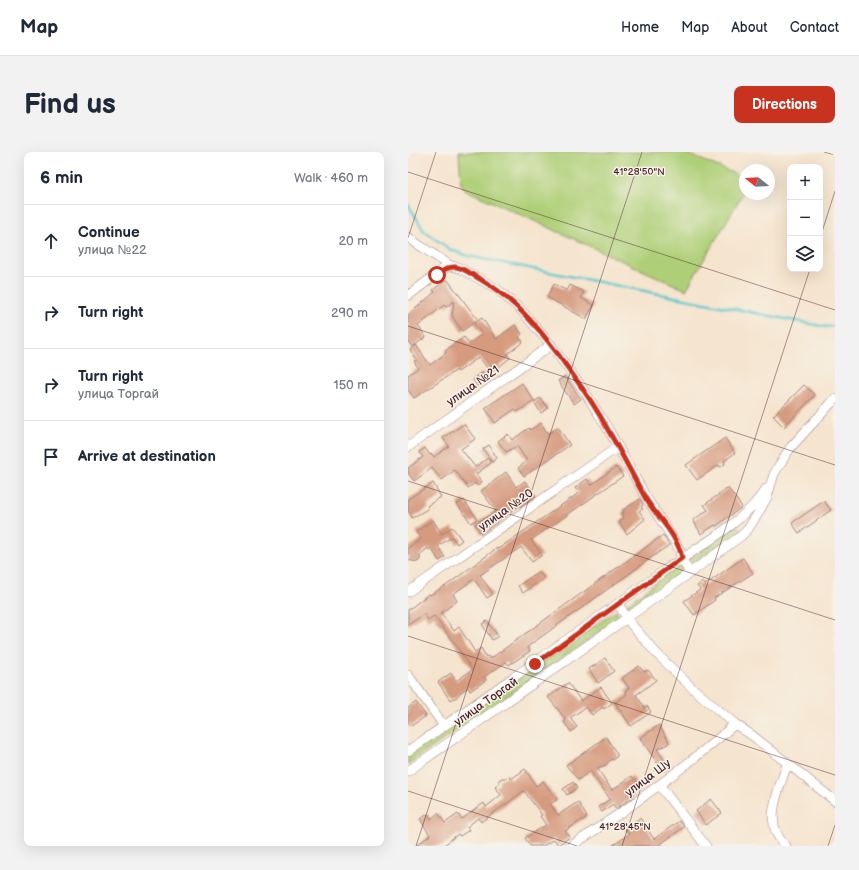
<!DOCTYPE html>
<html lang="en">
<head>
<meta charset="utf-8">
<style>
  :root { --surface:#fff; --page:#f2f2f3; --text:#1f2937; --muted:#747a83; --line:#e0e1e3; --accent:#c8321e }
  body { margin:0; font-family:"Balsamiq Sans",sans-serif; background:var(--page); color:var(--text) }
  .controls { position:absolute; right:12px; top:12px; display:grid; overflow:hidden; border-radius:8px; box-shadow:0 4px 16px #0002 }
  .controls button { width:36px; height:36px; display:grid; place-items:center; padding:0; border:0; border-bottom:1px solid var(--line); background:var(--surface); color:var(--text); font:20px sans-serif }
  .compass { position:absolute; left:331px; top:12px; width:36px; height:36px; border-radius:50%; background:var(--surface); box-shadow:0 4px 16px #0002; rotate:288deg }
  .stop { position:absolute; width:12px; height:12px; margin:-9px; border:3px solid #c8321e; border-radius:50%; background:#fff }
  .stop.end { background:#c8321e; border-color:#fff; box-shadow:0 1px 4px #0008 }
  .list { margin:0; padding:0; list-style:none }
  h2 { display:flex; justify-content:space-between; align-items:center; height:52px; margin:0; padding:0 16px; font-size:17px }
  h2 small { font-size:13px; font-weight:400; color:var(--muted) }
  .list li { display:grid; grid-template-columns:26px 1fr auto; gap:12px; align-items:center; box-sizing:border-box; height:72px; padding:0 16px; border-top:1px solid var(--line) }
  .list b { display:block; font-size:15px; white-space:nowrap }
  .list p { margin:0; font-size:13px; white-space:nowrap; color:var(--muted) }
  .list em { font-size:13px; font-style:normal; color:var(--muted) }
  .icon { flex:none; width:22px; height:22px; fill:none; stroke:currentColor; stroke-width:2; stroke-linecap:round; stroke-linejoin:round }
  .map { position:relative; flex:none; width:427px; height:694px; overflow:hidden; border-radius:8px }
  header { display:flex; align-items:center; gap:24px; box-sizing:border-box; height:56px; padding:0 20px; background:var(--surface); border-bottom:1px solid var(--line) }
  header strong { font-size:19px }
  nav { display:flex; gap:22px; margin-inline-start:auto; font-size:14px }
  .intro { display:flex; align-items:center; justify-content:space-between; box-sizing:border-box; height:96px; padding:0 24px }
  h1 { margin:0; font-size:28px }
  .button { padding:10px 18px; border-radius:8px; background:var(--accent); color:#fff; font-size:14px; font-weight:700 }
  main { display:flex; gap:24px; padding:0 24px }
  aside { flex:1; background:var(--surface); border-radius:8px; box-shadow:0 4px 16px #0002 }
  .map>svg:first-child { display:block }
</style>
</head>
<body>
<header>
<strong>Map</strong>
<nav><a>Home</a><a>Map</a><a>About</a><a>Contact</a></nav>
</header>
<div class="intro"><h1>Find us</h1><a class="button">Directions</a></div>
<main>
<aside>
<h2>6 min<small>Walk · 460 m</small></h2>
<ul class="list">
<li><svg class="icon" aria-label="ahead" viewBox="0 0 24 24"><path d="M12 20V5M6 11l6-6 6 6"/></svg><div><b>Continue</b><p>улица №22</p></div><em>20 m</em></li>
<li><svg class="icon" aria-label="right" viewBox="0 0 24 24"><path d="M7 20v-9h11M14 6l5 5-5 5"/></svg><div><b>Turn right</b></div><em>290 m</em></li>
<li><svg class="icon" aria-label="right" viewBox="0 0 24 24"><path d="M7 20v-9h11M14 6l5 5-5 5"/></svg><div><b>Turn right</b><p>улица Торгай</p></div><em>150 m</em></li>
<li><svg class="icon" aria-label="arrive" viewBox="0 0 24 24"><path d="M6 21V4h12l-3 4 3 4H6"/></svg><div><b>Arrive at destination</b></div></li>
</ul>
</aside>
<div class="map">
<svg width="427" height="694" viewBox="0 0 427 694">
  <rect width="100%" height="100%" fill="#f7f3e8"/>
  <filter id="ink" filterUnits="userSpaceOnUse"><feTurbulence type="fractalNoise" baseFrequency=".025" numOctaves="2"/><feDisplacementMap in="SourceGraphic" scale="8" xChannelSelector="R" yChannelSelector="G"/><feConvolveMatrix kernelMatrix="1 2 1 2 8 2 1 2 1" color-interpolation-filters="sRGB"/></filter>
  <filter id="wash" filterUnits="userSpaceOnUse"><feTurbulence type="fractalNoise" baseFrequency=".012" numOctaves="4" result="noise"/><feDisplacementMap in="SourceGraphic" scale="16" xChannelSelector="R" yChannelSelector="G"/><feGaussianBlur stdDeviation="0.9" result="paint"/><feColorMatrix in="noise" values="0 0 0 0 0 0 0 0 0 0 0 0 0 0 0 0 0 1.4 0 .05"/><feComposite in="paint" operator="in"/></filter>
  <g filter="url(#wash)">
    <rect width="100%" height="100%" fill="#f5e4ce"/>
    <g fill="#aecf77" stroke="#7c7751">
      <path d="M 51,0 L 275,0 L 337,26 L 337,38 L 278,138 L 58,38 L 53,32 Z"/>
      <path d="M 328,374 L 333,377 L 330,380 L 285,411 L 282,407 Z"/>
      <path d="M 273,412 L 275,418 L 223,459 L 219,452 Z"/>
      <path d="M 208,459 L 212,466 L 0,612 L 0,604 Z"/>
    </g>
    <g fill="none" stroke-linecap="round" stroke-linejoin="round">
      <path stroke="#58c6cd" stroke-width="2.5" d="M 0,52 L 16,79 L 43,98 L 60,104 L 418,175 L 427,174"/>
    </g>
    <g id="blocks">
      <g fill="#d69a7e">
        <path d="M 39,127 L 70,168 L 54,179 L 44,164 L 46,149 L 38,155 L 36,153 L 10,174 L 18,185 L 4,195 L 0,189 L 0,163 L 27,140 L 25,138 Z"/>
        <path d="M 146,132 L 159,139 L 162,133 L 176,140 L 173,146 L 186,153 L 178,167 L 139,145 Z"/>
        <path d="M 74,166 L 88,187 L 107,173 L 114,182 L 111,185 L 115,190 L 99,202 L 102,206 L 83,221 L 71,205 L 50,220 L 49,218 L 6,246 L 0,238 L 0,223 L 10,216 L 6,209 L 9,208 L 2,198 L 8,193 L 22,213 L 38,201 L 37,199 L 56,185 L 61,192 L 74,182 L 66,171 Z"/>
        <path d="M 74,221 L 79,227 L 69,234 L 65,228 Z"/>
        <path d="M 157,224 L 173,247 L 166,252 L 150,229 Z"/>
        <path d="M 114,231 L 126,249 L 109,260 L 107,257 L 87,271 L 77,256 Z"/>
        <path d="M 396,233 L 407,243 L 376,275 L 365,264 Z"/>
        <path d="M 132,246 L 140,256 L 133,261 L 126,250 Z"/>
        <path d="M 133,271 L 140,282 L 150,275 L 162,293 L 116,324 L 110,316 L 119,309 L 109,294 L 98,300 L 90,289 L 100,282 L 104,288 L 121,276 L 122,278 Z"/>
        <path d="M 56,272 L 67,287 L 53,297 L 67,315 L 80,306 L 83,311 L 68,322 L 74,330 L 69,334 L 67,331 L 60,336 L 47,318 L 34,328 L 24,316 L 6,329 L 0,321 L 0,316 L 15,305 L 11,300 L 17,296 L 22,303 L 24,302 L 26,305 L 41,294 L 35,286 Z"/>
        <path d="M 317,286 L 327,301 L 316,309 L 317,312 L 312,315 L 311,313 L 289,328 L 278,313 Z"/>
        <path d="M 81,293 L 89,306 L 84,310 L 75,297 Z"/>
        <path d="M 208,315 L 215,324 L 123,388 L 134,403 L 124,410 L 113,395 L 72,423 L 85,442 L 79,446 L 66,427 L 45,442 L 49,449 L 33,461 L 46,479 L 51,475 L 67,500 L 73,496 L 78,505 L 80,504 L 82,507 L 255,383 L 261,393 L 119,495 L 122,499 L 101,513 L 98,510 L 76,525 L 78,528 L 62,539 L 60,535 L 52,541 L 48,546 L 45,546 L 42,548 L 30,530 L 43,521 L 48,529 L 64,518 L 50,496 L 26,464 L 20,468 L 16,462 L 0,473 L 0,458 L 21,442 L 22,443 L 39,433 L 89,396 L 90,397 L 171,341 L 167,336 L 179,327 L 183,333 Z"/>
        <path d="M 98,320 L 108,335 L 117,329 L 128,344 L 113,355 L 112,353 L 73,382 L 67,372 L 88,359 L 73,339 Z"/>
        <path d="M 25,331 L 33,345 L 19,354 L 21,356 L 4,366 L 0,358 L 0,347 Z"/>
        <path d="M 320,336 L 334,355 L 308,374 L 307,373 L 293,382 L 285,368 L 300,358 L 296,353 Z"/>
        <path d="M 232,347 L 235,353 L 233,355 L 235,357 L 231,359 L 237,367 L 219,382 L 211,370 L 216,366 L 213,361 L 216,360 L 215,358 Z"/>
        <path d="M 56,348 L 69,367 L 63,371 L 49,352 Z"/>
        <path d="M 416,349 L 423,358 L 391,381 L 384,371 Z"/>
        <path d="M 25,368 L 34,382 L 44,375 L 54,388 L 49,392 L 44,385 L 30,394 L 37,405 L 31,409 L 23,396 L 21,398 L 20,396 L 12,403 L 12,408 L 9,410 L 0,408 L 0,396 L 13,387 L 8,380 Z"/>
        <path d="M 335,406 L 345,421 L 306,446 L 307,448 L 286,463 L 276,449 L 292,438 L 289,434 L 295,430 L 297,433 Z"/>
        <path d="M 131,419 L 136,426 L 115,441 L 110,434 Z"/>
        <path d="M 79,469 L 90,484 L 84,488 L 74,472 Z"/>
        <path d="M 197,506 L 206,519 L 190,531 L 181,517 Z"/>
        <path d="M 231,514 L 236,520 L 240,518 L 248,528 L 228,543 L 237,556 L 239,554 L 243,560 L 223,574 L 207,551 L 219,542 L 217,539 L 221,536 L 214,526 Z"/>
        <path d="M 160,531 L 173,549 L 193,535 L 204,551 L 196,557 L 195,555 L 184,563 L 178,555 L 162,566 L 169,575 L 163,580 L 156,570 L 158,568 L 140,545 Z"/>
        <path d="M 8,550 L 18,564 L 3,574 L 0,570 L 0,556 Z"/>
        <path d="M 251,573 L 261,590 L 260,592 L 249,597 L 261,615 L 255,619 L 232,586 Z"/>
        <path d="M 198,585 L 209,602 L 209,604 L 205,608 L 203,607 L 198,613 L 189,616 L 204,638 L 224,624 L 232,635 L 224,641 L 226,644 L 208,657 L 205,652 L 194,660 L 190,655 L 202,647 L 182,619 L 170,628 L 158,613 Z"/>
        <path d="M 117,617 L 128,634 L 135,629 L 149,648 L 142,652 L 150,663 L 170,650 L 179,665 L 157,679 L 162,685 L 150,693 L 146,687 L 135,694 L 122,694 L 117,686 L 138,673 L 132,664 L 134,663 L 116,639 L 73,670 L 70,666 L 59,675 L 61,678 L 52,684 L 50,682 L 35,694 L 8,694 L 22,683 L 12,667 L 20,662 L 23,667 L 30,661 L 37,671 L 50,662 L 54,667 L 76,651 L 78,655 L 93,643 L 87,635 L 91,632 L 91,628 L 94,626 L 99,626 L 101,624 L 103,627 Z"/>
        <path d="M 165,630 L 169,636 L 159,643 L 155,637 Z"/>
        <path d="M 303,647 L 314,661 L 298,673 L 288,659 Z"/>
        <path d="M 232,666 L 246,687 L 271,669 L 276,675 L 251,693 L 251,694 L 204,694 L 221,682 L 217,677 Z"/>
      </g>
    </g>
  </g>
  <g filter="url(#ink)">
    <use href="#blocks" fill-opacity="0" stroke="#a0827c" stroke-width="1"/>
    <g fill="none" stroke-linecap="round" stroke-linejoin="round">
      <defs>
        <g id="minor">
          <path d="M 0,85 L 8,91 L 43,114 L 52,116 L 89,137 L 113,158 L 143,193 L 177,240 L 200,277 L 239,347 L 266,388 L 272,399 L 273,406 L 282,421"/>
          <path d="M 0,144 L 35,117 L 43,114"/>
          <path d="M 0,295 L 143,193"/>
          <path d="M 0,440 L 210,295"/>
          <path d="M 210,452 L 223,472 L 249,502 L 283,535 L 327,572 L 345,584 L 427,649"/>
          <path d="M 0,523 L 36,574"/>
          <path d="M 0,599 C 86,539 172,479 257,418 C 290,395 336,371 358,337"/>
          <path d="M 0,619 L 219,466 L 333,384 L 340,377 L 349,363 L 359,345 L 366,322 L 375,307 L 383,295 L 427,247"/>
          <path d="M 252,634 L 298,694"/>
          <path d="M 163,694 C 220,657 276,617 327,572"/>
          <path d="M 378,694 C 353,671 371,639 379,612"/>
        </g>
      </defs>
      <use href="#minor" stroke="#a0827c" stroke-width="10"/>
      <use href="#minor" stroke="#fff" stroke-width="9"/>
    </g>
  </g>
  <g fill="none" stroke-linecap="round" stroke-linejoin="round" filter="url(#ink)">
    <path stroke="#c8321e" stroke-width="5" d="M 29,123 C 47,108 54,117 72,127 C 110,149 137,183 162,219 C 176,238 189,257 200,278 C 213,300 225,324 238,347 C 250,366 270,384 274,406 L 127,512"/>
  </g>
  <path fill="none" stroke="#4a1f2b" stroke-width="1" stroke-opacity="0.45" d="M 416,0 L 427,3M 0,20 L 427,158M 0,86 L 28,0M 412,86 L 427,39M 0,174 L 427,313M 0,329 L 427,468M 0,484 L 427,623M 0,639 L 169,694M 8,694 L 234,0M 214,694 L 402,117M 420,694 L 427,673"/>
  <g text-anchor="middle" dominant-baseline="central" stroke-width="3" stroke-linejoin="round" paint-order="stroke">
    <g font-size="12" fill="#4a1f2b" stroke="#f7f3e8">
      <text transform="translate(65 234) rotate(-35)">улица №21</text>
      <text transform="translate(98 358) rotate(-35)">улица №20</text>
      <text transform="translate(78 550) rotate(-35)">улица Торгай</text>
      <text transform="translate(240 626) rotate(-37)">улица Шу</text>
    </g>
  </g>
  <g font-size="10" text-anchor="middle" fill="#4a1f2b" stroke="#f7f3e8" stroke-width="3" stroke-linejoin="round" paint-order="stroke">
    <text x="231" y="23">41°28'50"N</text>
    <text x="217" y="678">41°28'45"N</text>
  </g>
</svg>
<div class="controls">
<button>+</button>
<button>−</button>
<button><svg class="icon" aria-label="layers" viewBox="0 0 24 24"><path d="M12 4l9 5-9 5-9-5zM3 14l9 5 9-5"/></svg></button>
</div>
<svg class="compass" viewBox="-18 -18 36 36"><path d="M0-13l5 13h-10z" fill="#e53935"/><path d="M0 13l5-13h-10z" fill="#747a83"/></svg>
<div class="stop" style="left:29px;top:123px"></div>
<div class="stop end" style="left:127px;top:512px"></div>
</div>
</main>
</body>
</html>
